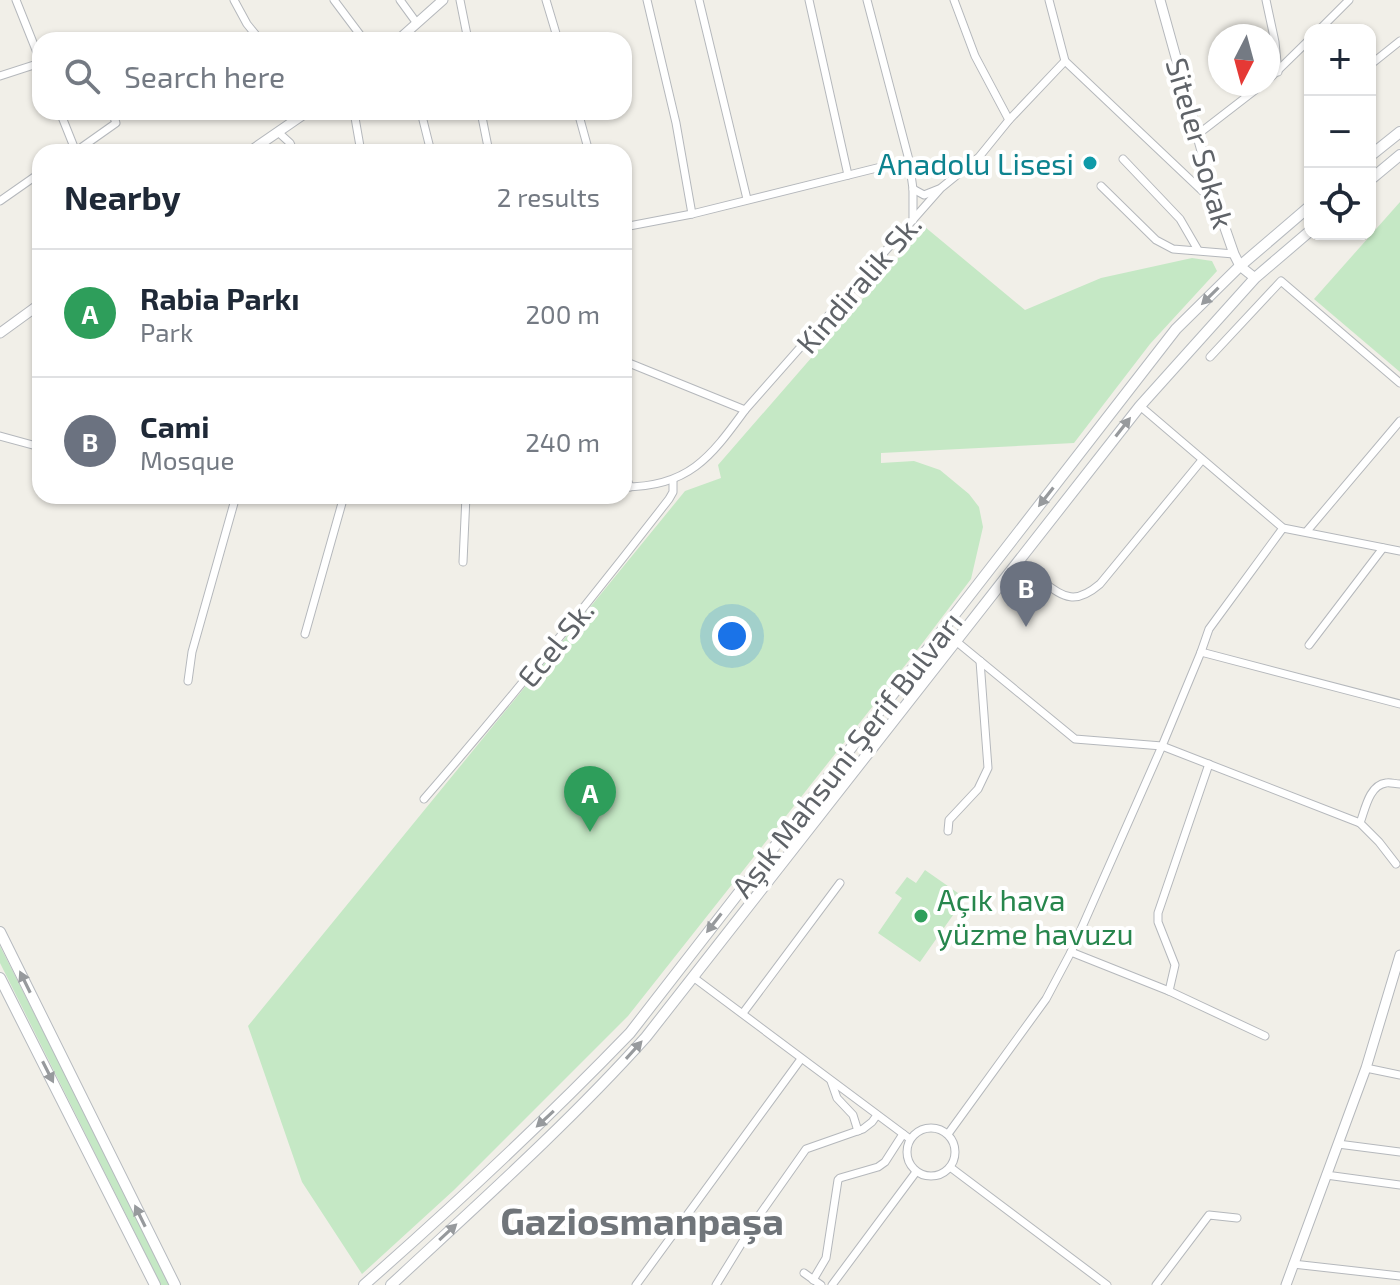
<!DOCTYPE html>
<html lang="en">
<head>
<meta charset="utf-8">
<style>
  :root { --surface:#fff; --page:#f6f6f7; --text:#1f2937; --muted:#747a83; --line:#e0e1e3; --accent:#ea4335 }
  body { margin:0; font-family:"Exo 2",sans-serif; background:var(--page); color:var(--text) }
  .controls { position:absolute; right:24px; top:24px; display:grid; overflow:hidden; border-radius:16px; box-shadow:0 2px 6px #0004 }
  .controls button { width:72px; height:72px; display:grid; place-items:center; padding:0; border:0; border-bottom:2px solid var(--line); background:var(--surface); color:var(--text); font:40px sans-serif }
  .compass { position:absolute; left:1208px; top:24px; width:72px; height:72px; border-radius:50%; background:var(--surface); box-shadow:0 2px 6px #0004; rotate:186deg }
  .you { position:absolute; left:732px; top:636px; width:28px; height:28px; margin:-20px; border:6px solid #fff; border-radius:50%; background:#1a73e8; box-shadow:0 0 0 12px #1a73e833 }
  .badge { display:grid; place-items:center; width:52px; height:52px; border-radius:50%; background:var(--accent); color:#fff; font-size:26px; font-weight:700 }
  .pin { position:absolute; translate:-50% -66px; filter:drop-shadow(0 2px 4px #0008) }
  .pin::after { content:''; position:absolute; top:42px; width:28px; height:24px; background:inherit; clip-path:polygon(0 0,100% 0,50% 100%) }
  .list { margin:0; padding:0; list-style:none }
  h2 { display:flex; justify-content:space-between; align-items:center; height:104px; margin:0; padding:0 32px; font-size:34px }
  h2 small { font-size:26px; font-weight:400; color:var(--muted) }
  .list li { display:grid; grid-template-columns:52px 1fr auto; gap:24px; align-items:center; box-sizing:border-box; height:128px; padding:0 32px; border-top:2px solid var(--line) }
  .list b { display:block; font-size:30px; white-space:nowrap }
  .list p { margin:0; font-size:26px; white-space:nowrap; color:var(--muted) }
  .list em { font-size:26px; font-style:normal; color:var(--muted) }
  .icon { flex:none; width:44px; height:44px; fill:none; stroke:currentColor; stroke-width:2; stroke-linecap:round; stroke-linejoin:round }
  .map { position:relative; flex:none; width:1400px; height:1285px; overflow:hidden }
  .search { position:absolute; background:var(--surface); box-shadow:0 2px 6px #0004; left:32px; top:32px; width:600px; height:88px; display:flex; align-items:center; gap:20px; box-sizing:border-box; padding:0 28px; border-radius:24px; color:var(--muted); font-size:30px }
  .panel { position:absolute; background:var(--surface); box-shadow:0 2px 6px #0004; left:32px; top:144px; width:600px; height:360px; border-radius:24px }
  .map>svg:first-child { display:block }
</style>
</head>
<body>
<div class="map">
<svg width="1400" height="1285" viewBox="0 0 1400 1285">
  <rect width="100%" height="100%" fill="#f1efe8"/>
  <g fill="#c5e8c5">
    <path d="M 1400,202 L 1400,372 L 1314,299 Z"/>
    <path d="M 925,227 L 1025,310 L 1101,278 L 1192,258 L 1212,261 L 1217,271 L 1150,344 L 1074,443 L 881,453 L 881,463 L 914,461 L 940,470 L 969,494 L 979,507 L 983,527 L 971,579 L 918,649 L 628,1016 L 454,1190 L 362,1274 L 302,1182 L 248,1026 L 685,491 L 721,478 L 718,465 Z"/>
    <path d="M 925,870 L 965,898 L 920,962 L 878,933 L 902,898 L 895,893 L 907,877 L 916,883 Z"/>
    <path d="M 0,946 L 171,1285 L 161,1285 L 0,963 Z"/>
  </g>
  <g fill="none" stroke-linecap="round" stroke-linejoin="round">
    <defs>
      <g id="minor">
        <path d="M 16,0 L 40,60"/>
        <path d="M 234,0 L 247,24 L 260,40"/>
        <path d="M 334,0 L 364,40"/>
        <path d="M 400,0 L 416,22"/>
        <path d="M 460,0 L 468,40"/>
        <path d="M 546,0 L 558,40"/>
        <path d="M 647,0 L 676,123 L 692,214"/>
        <path d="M 699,0 L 747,199"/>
        <path d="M 809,0 L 848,175"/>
        <path d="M 867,0 L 909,160 L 913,189 L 913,220"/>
        <path d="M 954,0 L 975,56 L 1009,120"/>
        <path d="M 1049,0 L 1065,61"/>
        <path d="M 1266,0 L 1275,42 L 1278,72"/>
        <path d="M 1319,30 L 1349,0"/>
        <path d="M 1370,65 L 1400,41"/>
        <path d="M 0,76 L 40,63"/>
        <path d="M 1268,80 L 1310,39"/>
        <path d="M 60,112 L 76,152"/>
        <path d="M 354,112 L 361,152"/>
        <path d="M 421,112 L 431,152"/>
        <path d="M 481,112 L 489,152"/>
        <path d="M 578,112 L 589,152"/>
        <path d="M 278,132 L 290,143 L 294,152"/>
        <path d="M 1197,135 L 1263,84"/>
        <path d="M 75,152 L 116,123 L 112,112"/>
        <path d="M 1123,159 L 1180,219 L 1198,250"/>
        <path d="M 1101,186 L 1156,240 L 1173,249 L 1234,254"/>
        <path d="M 913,189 L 924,195 L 939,189"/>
        <path d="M 0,201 L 40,173"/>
        <path d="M 624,227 L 692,214 L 909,160"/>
        <path d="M 1210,357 L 1281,281 L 1400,383"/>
        <path d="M 624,361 L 745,410"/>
        <path d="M 1140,406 L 1283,528 L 1400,551"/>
        <path d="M 0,436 L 40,447"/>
        <path d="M 624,472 L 630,487"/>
        <path d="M 624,487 C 688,487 710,458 745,410 L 941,188 L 979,157 L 1009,120 L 1065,61 L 1216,204"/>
        <path d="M 1283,528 L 1209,629 L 1201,652 L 1400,704"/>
        <path d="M 1307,531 L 1400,421"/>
        <path d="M 463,562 L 466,496"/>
        <path d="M 1037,578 C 1063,596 1073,607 1100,584 L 1202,460"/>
        <path d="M 305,634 L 344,496"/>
        <path d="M 957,642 L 1075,739 L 1162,746 L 1360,823"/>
        <path d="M 1309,645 L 1383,548"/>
        <path d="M 188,681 L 192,652 L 236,496"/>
        <path d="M 424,799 C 509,701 590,601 669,499 L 673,492 L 673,480"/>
        <path d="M 948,831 L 949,820 L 978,789 L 988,768 L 980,661"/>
        <path d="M 1396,864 L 1379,842 L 1360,823 C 1365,810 1369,785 1386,783 C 1390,782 1395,784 1400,784"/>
        <path d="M 1071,952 L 1169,991 L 1265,1036"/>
        <path d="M 693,977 L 910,1139"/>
        <path d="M 1169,991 L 1175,965 L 1158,922 L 1158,913 L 1209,764"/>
        <path d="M 743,1013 L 840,883"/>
        <path d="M 1366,1068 L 1400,1075"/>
        <path d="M 831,1081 L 837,1098 L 853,1115 L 858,1131"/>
        <circle cx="931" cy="1152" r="24"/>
        <path d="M 948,1134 L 1046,999 L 1071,952 L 1162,746 L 1201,652"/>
        <path d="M 1338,1144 L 1400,1152"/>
        <path d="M 950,1167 L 1107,1285"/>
        <path d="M 1326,1175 L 1400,1185"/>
        <path d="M 1293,1264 L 1400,1276"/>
        <path d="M 804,1273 L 821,1285"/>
        <path d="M 813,1280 L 826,1258 L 838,1180 L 840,1178 L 878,1167 L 885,1162 L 903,1134"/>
        <path d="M 636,1285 L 801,1059"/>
        <path d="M 716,1285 L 756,1220 L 806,1149 L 863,1129 L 872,1122 L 877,1115"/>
        <path d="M 832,1285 L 916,1172"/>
        <path d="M 1156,1285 L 1209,1215 L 1237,1218"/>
      </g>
      <g id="tertiary">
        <path d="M 1160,0 L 1217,205 L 1234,254 L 1240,266 L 1255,278"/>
        <path d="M 398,40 L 443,0"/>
        <path d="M 249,152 L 307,112"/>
        <path d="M 0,333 L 40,304"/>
        <path d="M 1286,1285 L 1366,1068 L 1400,955"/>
      </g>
      <g id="secondary">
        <path d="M 1370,156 L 1400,132"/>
        <path d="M 1370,180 L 1400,155"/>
        <path d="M 0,932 L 175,1285"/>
        <path d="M 0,978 L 155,1285"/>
        <path d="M 364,1285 C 456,1204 545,1121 630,1033 L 1176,329 L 1240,266 L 1310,206"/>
        <path d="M 391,1285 C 478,1204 567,1125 646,1037 L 1140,406 L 1255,278 L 1310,231"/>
      </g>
    </defs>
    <use href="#minor" stroke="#b5b8bc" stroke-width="9"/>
    <use href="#tertiary" stroke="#b5b8bc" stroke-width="11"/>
    <use href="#secondary" stroke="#b6babf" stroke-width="12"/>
    <use href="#minor" stroke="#fff" stroke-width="7"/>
    <use href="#tertiary" stroke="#fff" stroke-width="9"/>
    <use href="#secondary" stroke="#fff" stroke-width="10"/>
  </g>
  <defs><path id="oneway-solid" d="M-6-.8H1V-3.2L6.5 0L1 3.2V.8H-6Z" transform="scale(2)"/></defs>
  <g fill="#979a9d">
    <use href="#oneway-solid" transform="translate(1210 296) rotate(135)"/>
    <use href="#oneway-solid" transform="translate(1123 427) rotate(-52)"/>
    <use href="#oneway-solid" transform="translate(1046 497) rotate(128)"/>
    <use href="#oneway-solid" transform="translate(714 923) rotate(128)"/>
    <use href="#oneway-solid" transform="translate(25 982) rotate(-116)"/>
    <use href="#oneway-solid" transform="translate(634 1050) rotate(-48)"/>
    <use href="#oneway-solid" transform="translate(48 1072) rotate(63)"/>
    <use href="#oneway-solid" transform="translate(545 1119) rotate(137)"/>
    <use href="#oneway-solid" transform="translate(140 1216) rotate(-116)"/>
    <use href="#oneway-solid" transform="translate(448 1232) rotate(-43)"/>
  </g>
  <circle fill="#0f9aa8" stroke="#fff" stroke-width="3" cx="1090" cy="163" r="8"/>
  <circle fill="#2e9e5b" stroke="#fff" stroke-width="3" cx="921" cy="916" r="8"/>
  <g text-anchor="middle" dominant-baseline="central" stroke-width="8" stroke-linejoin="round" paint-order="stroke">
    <g font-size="30" fill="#5f6368" stroke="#fff">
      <text transform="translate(1201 143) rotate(74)">Siteler Sokak</text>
      <text transform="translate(858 283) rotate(-49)">Kindiralik Sk.</text>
      <text transform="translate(555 643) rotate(-51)">Ecel Sk.</text>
      <text transform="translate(846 754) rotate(-52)">Aşık Mahsuni Şerif Bulvarı</text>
    </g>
    <g font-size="30" fill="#0d838f" stroke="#fff" text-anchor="end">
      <text x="1074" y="163">Anadolu Lisesi</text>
    </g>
    <g font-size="30" fill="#27864d" stroke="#fff" text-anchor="start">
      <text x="937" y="899">Açık hava<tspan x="937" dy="34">yüzme havuzu</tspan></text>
    </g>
    <g font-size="38" font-weight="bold" fill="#70757a" stroke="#fff">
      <text x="642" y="1220">Gaziosmanpaşa</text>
    </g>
  </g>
</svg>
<div class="controls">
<button>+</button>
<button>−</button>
<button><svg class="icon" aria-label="locate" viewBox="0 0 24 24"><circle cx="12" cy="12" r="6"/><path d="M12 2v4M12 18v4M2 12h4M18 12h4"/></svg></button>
</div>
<svg class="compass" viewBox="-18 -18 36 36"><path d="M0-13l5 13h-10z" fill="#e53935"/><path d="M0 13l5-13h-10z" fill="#747a83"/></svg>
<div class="you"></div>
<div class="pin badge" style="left:590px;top:832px;background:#2e9e5b">A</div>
<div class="pin badge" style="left:1026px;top:627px;background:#6b7280">B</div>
<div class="search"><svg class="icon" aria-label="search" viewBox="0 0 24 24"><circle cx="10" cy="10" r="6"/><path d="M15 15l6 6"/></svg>Search here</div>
<section class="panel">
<h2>Nearby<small>2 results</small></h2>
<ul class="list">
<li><span class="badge" style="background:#2e9e5b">A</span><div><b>Rabia Parkı</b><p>Park</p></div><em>200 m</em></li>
<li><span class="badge" style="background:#6b7280">B</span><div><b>Cami</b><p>Mosque</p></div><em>240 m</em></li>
</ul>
</section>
</div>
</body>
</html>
